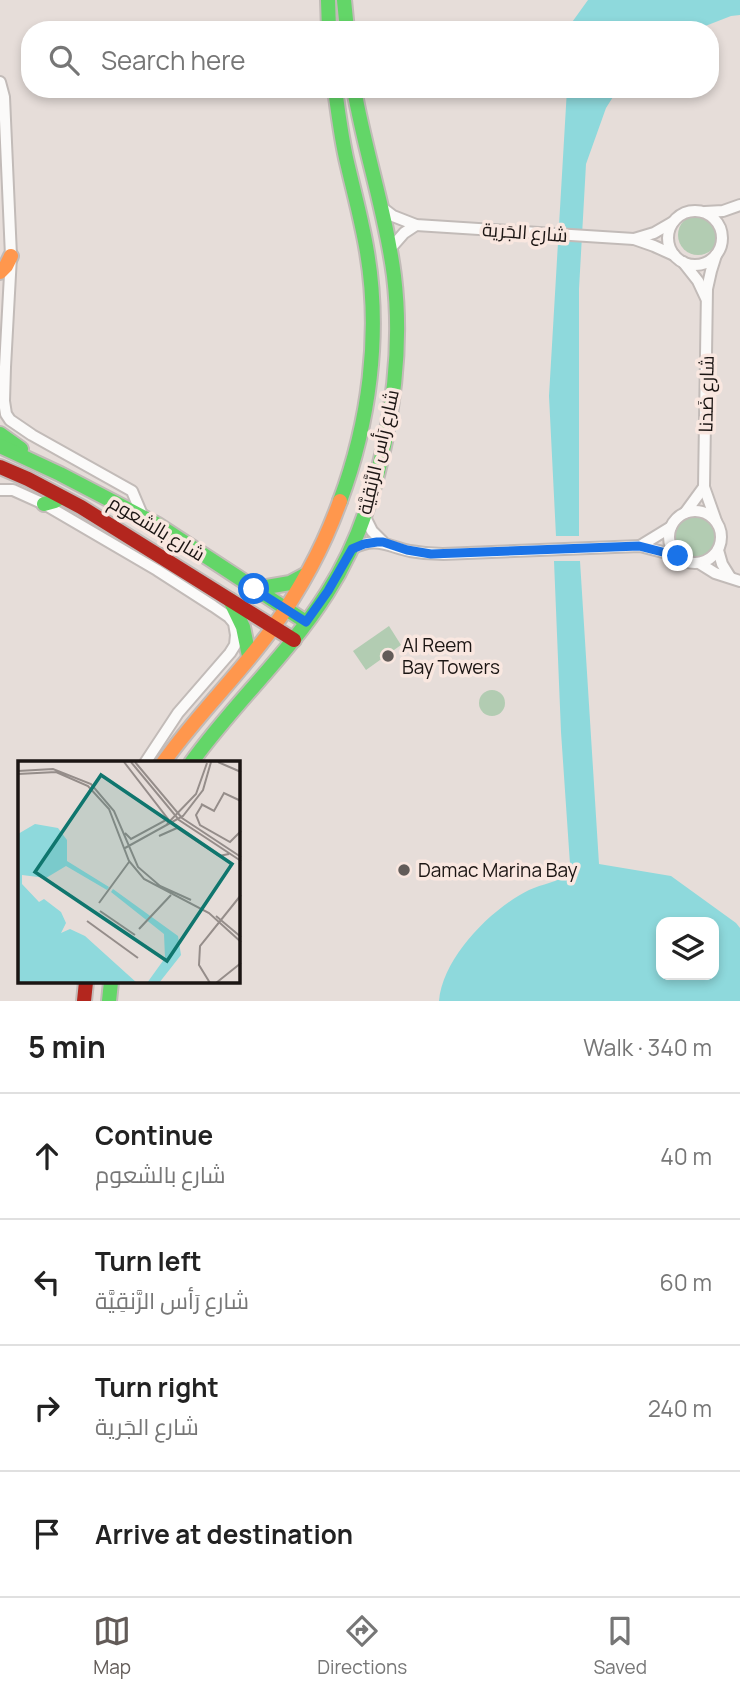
<!DOCTYPE html>
<html lang="en">
<head>
<meta charset="utf-8">
<style>
  :root { --surface:#fff; --page:#f2f2f2; --text:#222; --muted:#767676; --line:#e0e0e0; --accent:#625b58 }
  body { margin:0; font-family:Manrope,Cairo,sans-serif; background:var(--page); color:var(--text) }
  .controls { position:absolute; right:21px; bottom:21px; display:grid; overflow:hidden; border-radius:14px; box-shadow:0 4px 10px #0003 }
  .controls button { width:63px; height:63px; display:grid; place-items:center; padding:0; border:0; border-bottom:2px solid var(--line); background:var(--surface); color:var(--text); font:35px sans-serif }
  .stop { position:absolute; width:21px; height:21px; margin:-16px; border:5px solid #1a73e8; border-radius:50%; background:#fff }
  .stop.end { background:#1a73e8; border-color:#fff; box-shadow:0 2px 7px #0008 }
  .list { margin:0; padding:0; list-style:none }
  h2 { display:flex; justify-content:space-between; align-items:center; height:91px; margin:0; padding:0 28px; font-size:30px }
  h2 small { font-size:23px; font-weight:400; color:var(--muted) }
  .list li { display:grid; grid-template-columns:46px 1fr auto; gap:21px; align-items:center; box-sizing:border-box; height:126px; padding:0 28px; border-top:2px solid var(--line) }
  .list b { display:block; font-size:26px; white-space:nowrap }
  .list p { margin:0; font-size:23px; white-space:nowrap; color:var(--muted) }
  .list em { font-size:23px; font-style:normal; color:var(--muted) }
  .icon { flex:none; width:38px; height:38px; fill:none; stroke:currentColor; stroke-width:2; stroke-linecap:round; stroke-linejoin:round }
  .map { position:relative; flex:none; width:740px; height:1001px; overflow:hidden }
  .search { position:absolute; background:var(--surface); box-shadow:0 4px 10px #0003; left:21px; right:21px; top:21px; height:77px; display:flex; align-items:center; gap:18px; box-sizing:border-box; padding:0 24px; border-radius:28px; color:var(--muted); font-size:26px }
  .sheet { height:595px; background:var(--surface) }
  nav { display:flex; justify-content:space-around; align-items:center; box-sizing:border-box; height:98px; border-top:2px solid var(--line); background:var(--surface); font-size:19px; color:var(--muted) }
  nav a { display:grid; justify-items:center; gap:4px }
  nav .on { color:var(--accent) }
  .map>svg:first-child { display:block }
</style>
</head>
<body>
<div class="map">
<svg width="740" height="1001" viewBox="0 0 740 1001">
  <rect width="100%" height="100%" fill="#e6ddd9"/>
  <g fill="#b2ccb2">
    <circle cx="698" cy="235" r="20"/>
    <circle cx="695" cy="537" r="20"/>
    <path d="M 389,626 L 401,645 L 366,670 L 353,651 Z"/>
    <circle cx="492" cy="703" r="13"/>
  </g>
  <g fill="#8ed9dc" fill-rule="evenodd">
    <path d="M 588,0 L 740,0 L 740,15 L 731,16 L 695,30 L 570,30 L 570,25 Z"/>
    <path d="M 567,89 L 618,89 L 606,108 L 586,164 L 579,289 L 579,536 L 556,536 L 549,396 Z"/>
    <path d="M 554,561 L 580,561 L 599,864 L 671,876 L 736,923 L 740,928 L 740,1001 L 439,1001 C 443,957 491,909 529,890 C 542,884 558,882 569,874 L 570,864 L 561,732 ZM 714,922 L 714,975 L 661,975 L 661,922 Z"/>
  </g>
  <g fill="none" stroke-linecap="round" stroke-linejoin="round">
    <defs>
      <g id="street">
        <path d="M 0,82 L 4,97 L 11,256 L 5,367 L 4,401 L 6,414 L 10,420 L 32,435 L 132,491 L 143,517"/>
        <path d="M 380,206 L 393,216 L 416,225 L 634,239 L 654,246 L 674,255"/>
        <circle cx="695" cy="238" r="27"/>
        <path d="M 705,212 L 723,211 L 740,205"/>
        <path d="M 634,239 L 654,233 L 673,222"/>
        <path d="M 390,249 L 404,233 L 416,225"/>
        <path d="M 716,255 L 711,271 L 707,289 L 704,487 L 716,521"/>
        <path d="M 683,262 L 698,281 L 706,298"/>
        <path d="M 0,490 L 13,490 L 44,504 L 157,570 L 213,606 L 229,617 L 234,623 L 236,635 L 235,645 L 230,653 L 178,713 L 145,763"/>
        <circle cx="695" cy="537" r="26"/>
        <path d="M 685,513 L 704,487"/>
        <path d="M 365,517 L 372,531 L 383,542"/>
        <path d="M 640,546 L 671,527"/>
        <path d="M 352,549 C 375,536 387,546 410,551 C 421,553 432,554 443,554 L 640,546 L 678,556"/>
        <path d="M 718,550 L 722,564 L 730,577"/>
        <path d="M 699,563 L 715,573 L 740,581"/>
      </g>
      <g id="fast">
        <path d="M 328,0 L 329,30"/>
        <path d="M 344,0 L 347,30"/>
        <path d="M 335,89 C 338,112 341,135 346,158 C 353,189 362,221 367,252 C 381,335 369,423 340,501"/>
        <path d="M 0,434 L 21,449"/>
        <path d="M 0,446 L 60,474 L 158,525 L 306,622"/>
        <path d="M 44,504 L 55,501 L 61,497"/>
        <path d="M 254,589 L 290,583 L 305,575"/>
        <path d="M 230,600 L 243,627 L 249,656"/>
        <path d="M 191,763 C 233,704 288,655 327,593 C 381,509 406,375 394,276 C 386,213 365,152 354,89"/>
        <path d="M 109,1001 L 111,982"/>
      </g>
      <g id="slow">
        <path d="M 0,272 L 6,266 L 11,256"/>
        <path d="M 163,763 C 196,716 238,676 272,629 C 300,590 324,546 340,501"/>
      </g>
      <g id="jam">
        <path d="M 0,467 L 28,479 L 81,507 L 294,640"/>
        <path d="M 84,1001 L 86,982"/>
      </g>
    </defs>
    <use href="#street" stroke="#c2bbb8" stroke-width="14"/>
    <use href="#fast" stroke="#c2bbb8" stroke-width="18"/>
    <use href="#slow" stroke="#c2bbb8" stroke-width="18"/>
    <use href="#jam" stroke="#c2bbb8" stroke-width="18"/>
    <use href="#street" stroke="#fbfaf9" stroke-width="10"/>
    <use href="#fast" stroke="#63d668" stroke-width="14"/>
    <use href="#slow" stroke="#ff974d" stroke-width="14"/>
    <use href="#jam" stroke="#b3261e" stroke-width="14"/>
  </g>
  <g fill="none" stroke-linecap="round" stroke-linejoin="round">
    <path stroke="#1a73e8" stroke-width="9" d="M 254,589 L 306,622 L 328,591 L 352,549 L 364,544 L 377,542 L 383,542 L 407,550 L 431,554 L 639,546 L 678,556"/>
  </g>
  <g fill="#625b58" stroke="#f9e7e0" stroke-width="2.5">
    <circle cx="388" cy="656" r="7"/>
    <circle cx="404" cy="870" r="7"/>
  </g>
  <g text-anchor="middle" dominant-baseline="central" stroke-width="7" stroke-linejoin="round" paint-order="stroke">
    <g font-size="19" fill="#1b1513" stroke="#f9e7e0">
      <text transform="translate(525 232) rotate(4)">شارع الجَرية</text>
      <text transform="translate(706 394) rotate(-89)">شارع ضَدنا</text>
      <text transform="translate(378 452) rotate(-77)">شارع رَأس الرَّنقِيَّة</text>
      <text transform="translate(157 528) rotate(31)">شارع بالشعوم</text>
    </g>
    <g font-size="19" fill="#1b1513" stroke="#f9e7e0" text-anchor="start">
      <text x="402" y="645">Al Reem<tspan x="402" dy="22">Bay Towers</tspan></text>
      <text x="418" y="870">Damac Marina Bay</text>
    </g>
  </g>
  <g transform="translate(18 761)">
    <rect width="222" height="222" fill="#e6ddd9"/>
    <path d="M 17,63 L 40,67 L 49,79 L 49,100 L 91,126 L 89,129 L 48,105 L 28,117 L 4,114 L 4,123 L 21,141 L 26,138 L 43,151 L 48,162 L 43,172 L 52,168 L 67,175 L 119,222 L 0,222 L 0,73 ZM 95,128 L 160,175 L 163,194 L 141,222 L 129,222 L 147,197 L 146,173 L 93,131 Z" fill="#8ed9dc"/>
    <path fill="none" stroke="#958d8a" stroke-width="2" d="M 106,1 L 150,58 L 113,78 L 107,72M 113,1 L 161,59 L 223,100M 117,1 L 164,57 L 223,96M 200,1 L 223,11M 0,10 L 35,8 L 73,23 L 96,50 L 120,106 L 142,125 L 173,139M 0,13 L 38,11 L 70,25 L 91,48 L 111,100 L 126,118 L 191,152 L 223,181M 183,43 L 196,50 L 206,32 L 223,40M 184,44 L 178,54 L 182,64 L 212,81 L 223,70M 149,63 L 178,33 L 189,2M 141,75 L 159,67 L 201,95 L 211,93M 107,87 L 165,55 L 185,29 L 193,1M 81,142 L 111,101M 82,150 L 117,174M 198,155 L 223,176M 69,160 L 120,197M 121,168 L 153,134M 192,222 L 181,204 L 182,185 L 223,134M 198,222 L 223,202"/>
    <path fill="#0f766e" fill-opacity="0.15" stroke="#0f766e" stroke-width="3.5" d="M 83,14 L 214,103 L 149,200 L 17,111 Z"/>
    <rect width="222" height="222" fill="none" stroke="#1b1513" stroke-width="3.5"/>
  </g>
</svg>
<div class="controls">
<button><svg class="icon" aria-label="layers" viewBox="0 0 24 24"><path d="M12 4l9 5-9 5-9-5zM3 14l9 5 9-5"/></svg></button>
</div>
<div class="stop" style="left:254px;top:589px"></div>
<div class="stop end" style="left:678px;top:556px"></div>
<div class="search"><svg class="icon" aria-label="search" viewBox="0 0 24 24"><circle cx="10" cy="10" r="6"/><path d="M15 15l6 6"/></svg>Search here</div>
</div>
<section class="sheet">
<h2>5 min<small>Walk · 340 m</small></h2>
<ul class="list">
<li><svg class="icon" aria-label="ahead" viewBox="0 0 24 24"><path d="M12 20V5M6 11l6-6 6 6"/></svg><div><b>Continue</b><p>شارع بالشعوم</p></div><em>40 m</em></li>
<li><svg class="icon" aria-label="left" viewBox="0 0 24 24"><path d="M17 20v-9H6M10 6l-5 5 5 5"/></svg><div><b>Turn left</b><p>شارع رَأس الرَّنقِيَّة</p></div><em>60 m</em></li>
<li><svg class="icon" aria-label="right" viewBox="0 0 24 24"><path d="M7 20v-9h11M14 6l5 5-5 5"/></svg><div><b>Turn right</b><p>شارع الجَرية</p></div><em>240 m</em></li>
<li><svg class="icon" aria-label="arrive" viewBox="0 0 24 24"><path d="M6 21V4h12l-3 4 3 4H6"/></svg><div><b>Arrive at destination</b></div></li>
</ul>
</section>
<nav>
<a class="on"><svg class="icon" aria-label="map" viewBox="0 0 24 24"><path d="M3 6l6-2 6 2 6-2v14l-6 2-6-2-6 2zM9 4v14M15 6v14"/></svg>Map</a>
<a><svg class="icon" aria-label="directions" viewBox="0 0 24 24"><path d="M12 3l9 9-9 9-9-9zM9 14v-3h6M13 9l2 2-2 2"/></svg>Directions</a>
<a><svg class="icon" aria-label="saved" viewBox="0 0 24 24"><path d="M7 4h10v16l-5-4-5 4z"/></svg>Saved</a>
</nav>
</body>
</html>
